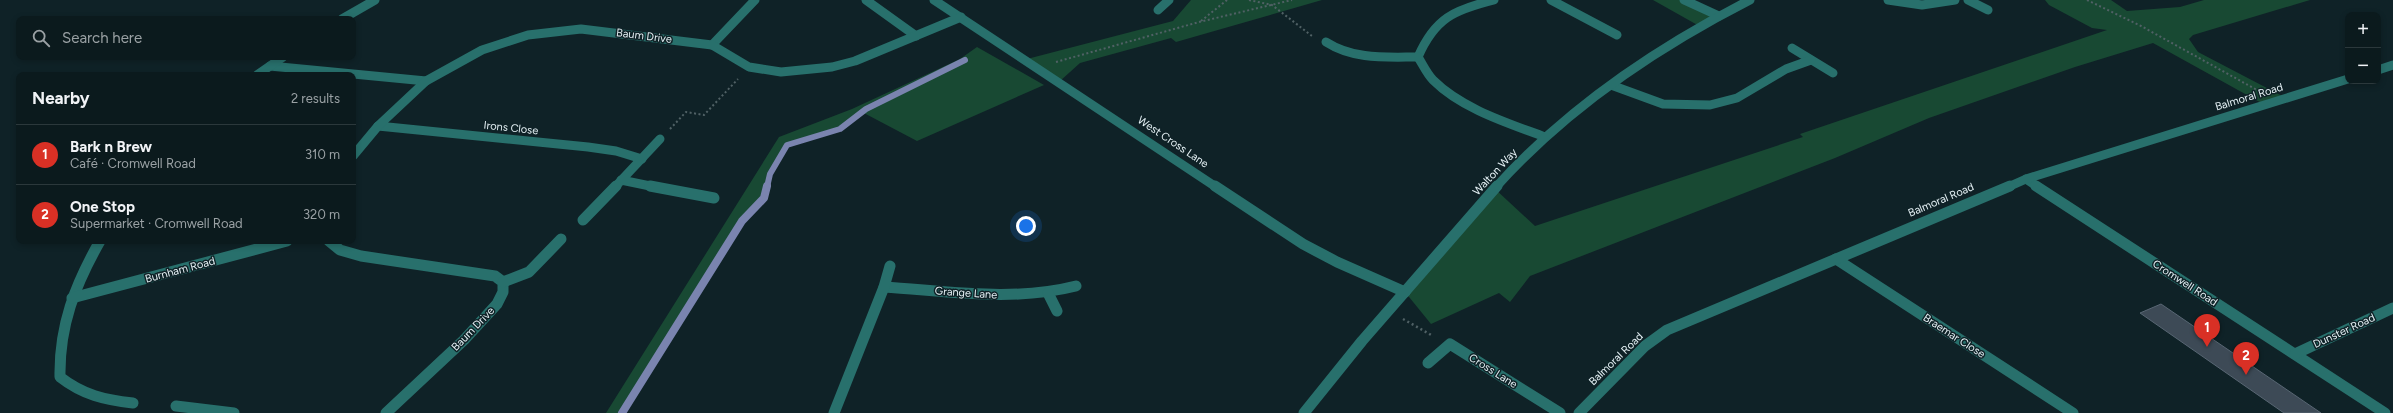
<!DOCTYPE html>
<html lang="en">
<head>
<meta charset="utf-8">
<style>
  :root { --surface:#0b1a1d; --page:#142326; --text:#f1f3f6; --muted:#9aa1a4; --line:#2b383b; --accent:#d93025 }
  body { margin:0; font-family:Figtree,sans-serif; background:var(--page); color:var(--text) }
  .controls { position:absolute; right:12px; top:12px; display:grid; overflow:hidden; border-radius:8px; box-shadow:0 2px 6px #0003 }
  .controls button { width:36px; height:36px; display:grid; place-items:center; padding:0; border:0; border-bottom:1px solid var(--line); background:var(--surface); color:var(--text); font:20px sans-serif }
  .you { position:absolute; left:1026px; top:226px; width:14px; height:14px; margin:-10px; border:3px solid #fff; border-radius:50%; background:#1a73e8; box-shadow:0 0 0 6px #1a73e833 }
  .badge { display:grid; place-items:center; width:26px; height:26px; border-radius:50%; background:var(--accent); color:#fff; font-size:13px; font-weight:700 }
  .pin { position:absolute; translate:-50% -33px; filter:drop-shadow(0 1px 2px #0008) }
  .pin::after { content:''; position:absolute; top:21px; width:14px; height:12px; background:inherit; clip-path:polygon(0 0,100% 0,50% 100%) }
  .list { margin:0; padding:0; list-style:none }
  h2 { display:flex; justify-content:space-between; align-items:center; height:52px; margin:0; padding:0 16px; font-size:17px }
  h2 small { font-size:13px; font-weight:400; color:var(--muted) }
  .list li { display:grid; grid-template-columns:26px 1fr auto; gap:12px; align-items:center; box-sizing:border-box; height:60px; padding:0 16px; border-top:1px solid var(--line) }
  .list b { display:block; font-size:15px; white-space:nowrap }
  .list p { margin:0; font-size:13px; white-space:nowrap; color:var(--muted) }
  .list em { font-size:13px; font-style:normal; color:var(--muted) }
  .icon { flex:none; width:22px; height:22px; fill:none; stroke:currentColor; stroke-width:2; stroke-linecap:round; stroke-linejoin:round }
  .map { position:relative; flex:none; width:2393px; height:413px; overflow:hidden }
  .search { position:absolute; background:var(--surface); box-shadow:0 2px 6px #0003; left:16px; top:16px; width:340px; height:44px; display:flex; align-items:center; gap:10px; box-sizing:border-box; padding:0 14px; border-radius:8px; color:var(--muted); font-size:15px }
  .panel { position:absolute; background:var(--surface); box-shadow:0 2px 6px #0003; left:16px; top:72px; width:340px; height:172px; border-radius:8px }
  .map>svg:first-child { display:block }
</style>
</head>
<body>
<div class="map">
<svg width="2393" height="413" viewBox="0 0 2393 413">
  <rect width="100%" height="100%" fill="#0f2227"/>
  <g fill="#184933">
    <path d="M 1191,0 L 1322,0 L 1176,42 L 1171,38 L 1080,63 L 1060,81 L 1027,59 L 1173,21 Z"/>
    <path d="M 1653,0 L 1684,0 L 1719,16 L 1701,27 Z"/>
    <path d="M 2045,0 L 2111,0 L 2127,11 L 2180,7 L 2204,0 L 2310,0 L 2193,35 L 2189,39 L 2198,52 L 2286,98 L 2265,105 L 2153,43 L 2075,67 L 1929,118 L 1835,158 L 1530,276 L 1510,302 L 1499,293 L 1431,324 L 1405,292 L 1495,189 L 1535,226 L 1803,137 L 1800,134 L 2107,30 L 2092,28 L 2049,5 Z"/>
    <path d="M 977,47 L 1044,85 L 917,141 L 862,112 L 840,129 L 787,145 L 770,174 L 764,198 L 742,221 L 622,413 L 606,413 L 779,137 L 852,109 L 960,59 Z"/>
  </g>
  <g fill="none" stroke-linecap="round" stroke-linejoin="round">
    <path stroke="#7a84af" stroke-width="6" d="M 767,187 L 770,174 L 787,145 L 840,129 L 866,109 L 965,60"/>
    <path stroke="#7a84af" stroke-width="8" d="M 622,413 L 742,221 L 764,198 L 767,186"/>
  </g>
  <path fill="#3d4a56" stroke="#586673" d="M 2161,304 L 2321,413 L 2284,413 L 2140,313 Z"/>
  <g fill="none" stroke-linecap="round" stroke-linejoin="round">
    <g stroke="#506165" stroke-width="2" stroke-dasharray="2 2.5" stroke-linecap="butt">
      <path d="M 1249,0 L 1272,5 L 1312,36"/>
      <path d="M 2087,0 L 2141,26 L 2257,90"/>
      <path d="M 1201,21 L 1227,0"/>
      <path d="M 1056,62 L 1199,22 L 1292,0"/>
      <path d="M 670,129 L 686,112 L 704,115 L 738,79"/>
    </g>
    <path stroke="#506165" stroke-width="2.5" stroke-dasharray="2 3" stroke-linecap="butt" d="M 1403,319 L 1433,336"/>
    <g stroke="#28706c" stroke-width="9">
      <path d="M 866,0 L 916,36"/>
      <path d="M 934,0 L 1216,187"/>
      <path d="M 1494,0 C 1454,10 1435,18 1418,57 C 1423,65 1427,74 1433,80 C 1462,109 1508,123 1545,137"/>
      <path d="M 1551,0 L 1617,35"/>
      <path d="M 1684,0 L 1719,16"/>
      <path d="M 1888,0 L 1922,5 L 1955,0"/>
      <path d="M 1968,0 L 1988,10"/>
      <path d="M 1158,10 L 1169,0"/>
      <path d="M 342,19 L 375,0"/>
      <path d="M 1326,42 C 1354,60 1386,57 1418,57"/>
      <path d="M 712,45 L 755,0"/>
      <path d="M 1792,48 L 1833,73"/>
      <path d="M 270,66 L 426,81"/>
      <path d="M 2378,70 L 2393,65"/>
      <path d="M 257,75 L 283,57"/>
      <path d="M 1611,85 L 1663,104 L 1710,105 L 1737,98 L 1786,69 L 1811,60"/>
      <path d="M 378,126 L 588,147 L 616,151 L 642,159"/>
      <path d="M 353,156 L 378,126 L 426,81 L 482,50 L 528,35 L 581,29 L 712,45 L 749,67 L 781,72 L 832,67 L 855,61 L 961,17"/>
      <path d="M 2026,179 L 2038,187"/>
      <path d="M 621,180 L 655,187"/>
      <path d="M 615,187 L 660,139"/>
      <path d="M 1496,187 C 1567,108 1656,48 1750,0"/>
      <path d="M 2008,187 L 2026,179 L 2348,79"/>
    </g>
    <g stroke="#28706c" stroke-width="11">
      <path d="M 650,186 L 714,198"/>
      <path d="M 1215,186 L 1303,244 L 1337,262 L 1405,292"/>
      <path d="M 2036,186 L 2385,413"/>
      <path d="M 583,220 L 616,186"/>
      <path d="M 100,241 C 75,285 59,326 60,377 C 83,395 105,400 133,403"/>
      <path d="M 329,241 L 340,250 L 361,256 L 495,276 L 503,282 L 503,292 L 497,304 L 464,340 L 386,413"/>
      <path d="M 1836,259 L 2073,413"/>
      <path d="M 503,282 L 529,272 L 561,239"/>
      <path d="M 884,287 C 948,291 1013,302 1076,286"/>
      <path d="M 1048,293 L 1057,311"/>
      <path d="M 72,298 L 287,241"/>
      <path d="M 2295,354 L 2393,308"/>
      <path d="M 1428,363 L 1450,344 L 1560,413"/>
      <path d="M 176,406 L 234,413"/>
      <path d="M 834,413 L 884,287 L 890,266"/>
      <path d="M 1304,413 L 1362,341 L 1497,186"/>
      <path d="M 1579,413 L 1645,346 L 1667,330 L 2010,186"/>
    </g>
  </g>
  <g text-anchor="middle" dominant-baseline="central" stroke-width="3" stroke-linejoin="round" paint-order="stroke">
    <g font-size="11" fill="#e5f1f5" stroke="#0f2227">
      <text transform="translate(644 36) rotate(7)">Baum Drive</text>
      <text transform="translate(2249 97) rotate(-17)">Balmoral Road</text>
      <text transform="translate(511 128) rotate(6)">Irons Close</text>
      <text transform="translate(1173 142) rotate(34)">West Cross Lane</text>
      <text transform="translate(1495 172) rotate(-47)">Walton Way</text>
      <text transform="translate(1941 200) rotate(-23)">Balmoral Road</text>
      <text transform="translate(180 270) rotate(-15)">Burnham Road</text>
      <text transform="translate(2185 283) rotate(33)">Cromwell Road</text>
      <text transform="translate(966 293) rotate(4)">Grange Lane</text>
      <text transform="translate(473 329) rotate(-46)">Baum Drive</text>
      <text transform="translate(2344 331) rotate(-25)">Dunster Road</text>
      <text transform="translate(1954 336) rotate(33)">Braemar Close</text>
      <text transform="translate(1616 359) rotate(-44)">Balmoral Road</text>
      <text transform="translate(1493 371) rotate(32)">Cross Lane</text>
    </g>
  </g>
</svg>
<div class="controls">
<button>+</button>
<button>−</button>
</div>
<div class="you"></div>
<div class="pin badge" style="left:2207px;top:347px">1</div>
<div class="pin badge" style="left:2246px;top:375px">2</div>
<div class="search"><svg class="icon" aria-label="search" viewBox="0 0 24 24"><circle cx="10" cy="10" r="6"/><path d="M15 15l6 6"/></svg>Search here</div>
<section class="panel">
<h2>Nearby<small>2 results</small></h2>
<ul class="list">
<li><span class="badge">1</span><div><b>Bark n Brew</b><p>Café · Cromwell Road</p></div><em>310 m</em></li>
<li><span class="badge">2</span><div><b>One Stop</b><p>Supermarket · Cromwell Road</p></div><em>320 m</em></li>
</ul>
</section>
</div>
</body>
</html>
